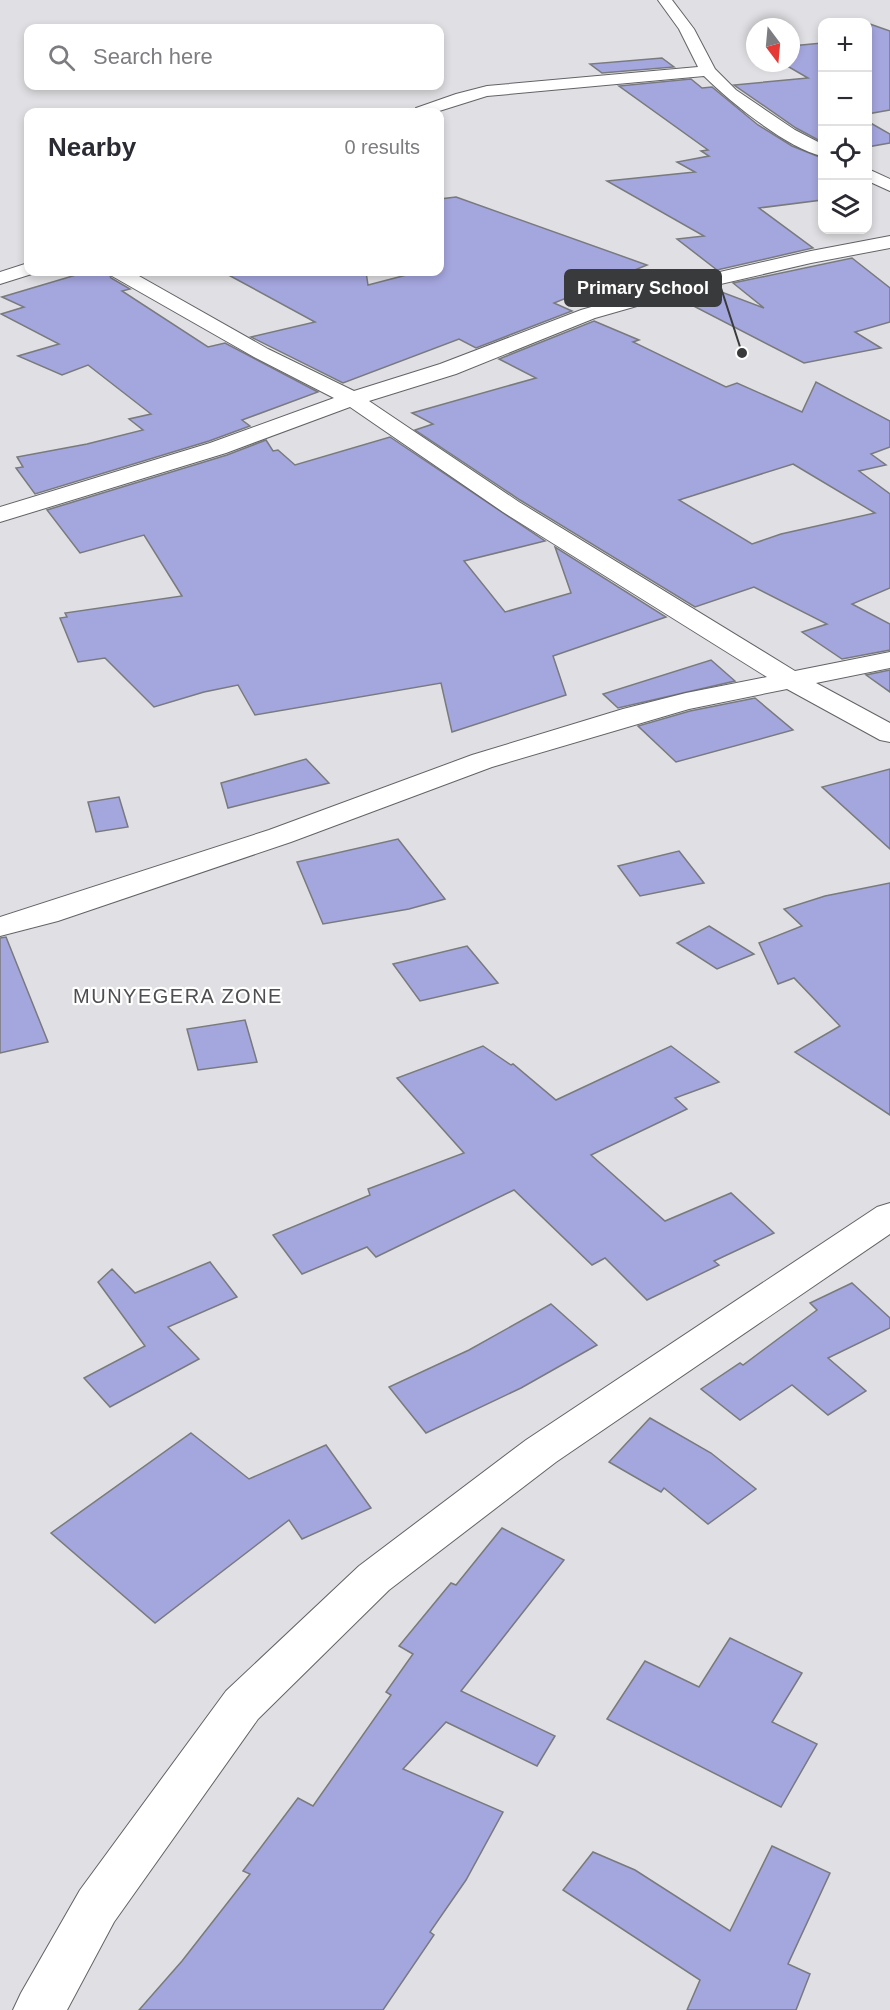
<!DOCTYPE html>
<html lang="en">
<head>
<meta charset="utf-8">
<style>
  :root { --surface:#fff; --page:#f7f7f7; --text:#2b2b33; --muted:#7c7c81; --line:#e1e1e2 }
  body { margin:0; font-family:Arial,sans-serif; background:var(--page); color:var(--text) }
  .controls { position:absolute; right:18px; top:18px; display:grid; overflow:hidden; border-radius:12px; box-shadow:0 3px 9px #0003 }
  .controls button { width:54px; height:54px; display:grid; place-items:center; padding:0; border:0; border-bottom:2px solid var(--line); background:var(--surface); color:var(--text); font:30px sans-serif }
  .compass { position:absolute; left:746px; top:18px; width:54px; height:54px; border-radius:50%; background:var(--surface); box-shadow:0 3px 9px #0003; rotate:164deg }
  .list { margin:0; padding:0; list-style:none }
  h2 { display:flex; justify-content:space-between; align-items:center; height:78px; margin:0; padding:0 24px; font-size:26px }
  h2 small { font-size:20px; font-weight:400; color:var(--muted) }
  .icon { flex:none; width:33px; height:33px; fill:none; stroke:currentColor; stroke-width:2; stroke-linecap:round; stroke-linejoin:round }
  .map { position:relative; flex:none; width:890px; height:2010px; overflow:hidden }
  .search { position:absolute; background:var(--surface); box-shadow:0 3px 9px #0003; left:24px; top:24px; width:420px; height:66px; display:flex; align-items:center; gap:15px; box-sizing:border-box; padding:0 21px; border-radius:12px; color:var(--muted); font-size:22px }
  .panel { position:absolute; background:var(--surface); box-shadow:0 3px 9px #0003; left:24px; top:108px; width:420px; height:168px; border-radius:12px }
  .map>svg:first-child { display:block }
</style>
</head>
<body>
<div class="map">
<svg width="890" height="2010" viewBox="0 0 890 2010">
  <rect width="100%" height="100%" fill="#e0e0e4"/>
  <g fill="#a4a6de" stroke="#797a7d" stroke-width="1.5" fill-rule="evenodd">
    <path d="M 867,23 L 890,31 L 890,110 L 867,114 Z"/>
    <path d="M 822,43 L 822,142 L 796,128 L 734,85 L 808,78 L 782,63 L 791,63 L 791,46 Z"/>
    <path d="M 662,58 L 674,67 L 602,73 L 590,64 Z"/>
    <path d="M 691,79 L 702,88 L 712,87 L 758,125 L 792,146 L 822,158 L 822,200 L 759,208 L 813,248 L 717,270 L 677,239 L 704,236 L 607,181 L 695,172 L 677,162 L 709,156 L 701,151 L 708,150 L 619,86 Z"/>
    <path d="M 867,121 L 890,134 L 890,143 L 867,147 Z"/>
    <path d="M 456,197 L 647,265 L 554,303 L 572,311 L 476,348 L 459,339 L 343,383 L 251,337 L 315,322 L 223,272 L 366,272 L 368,285 L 418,272 L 440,272 L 440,199 Z"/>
    <path d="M 852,258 L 890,288 L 890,322 L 855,332 L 881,348 L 804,363 L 676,297 L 711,288 L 764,308 L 733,283 Z"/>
    <path d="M 86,272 L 108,272 L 111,278 L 130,289 L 122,291 L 208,347 L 225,343 L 318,392 L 242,420 L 250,426 L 209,441 L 35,494 L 16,468 L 23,467 L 17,457 L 87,444 L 143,430 L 129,419 L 151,414 L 88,365 L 62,375 L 18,356 L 59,344 L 1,314 L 24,307 L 2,297 Z"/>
    <path d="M 594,321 L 639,340 L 633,342 L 726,387 L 737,383 L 802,412 L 816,382 L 890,421 L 890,447 L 871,454 L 886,465 L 859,471 L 890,494 L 890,588 L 852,604 L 890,624 L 890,650 L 842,659 L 802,632 L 827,624 L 754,587 L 695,607 L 520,500 L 415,430 L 433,424 L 412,413 L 536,378 L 499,359 ZM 793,464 L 875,513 L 781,534 L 752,544 L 679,500 Z"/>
    <path d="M 390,437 L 545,541 L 464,561 L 505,612 L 571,593 L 555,547 L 666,617 L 553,656 L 566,695 L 452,732 L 441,683 L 255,715 L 238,685 L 204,692 L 154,707 L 105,658 L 78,662 L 60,618 L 67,617 L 65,613 L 182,596 L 144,535 L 80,553 L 47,510 L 227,455 L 266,440 L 273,451 L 278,450 L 295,465 Z"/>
    <path d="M 711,660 L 735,681 L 618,708 L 603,694 Z"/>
    <path d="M 890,670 L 890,692 L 866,675 Z"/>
    <path d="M 755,698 L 793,730 L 676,762 L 638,726 L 690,711 Z"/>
    <path d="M 306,759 L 329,783 L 228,808 L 221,783 Z"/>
    <path d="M 890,769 L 890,849 L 822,787 Z"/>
    <path d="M 119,797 L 128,827 L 96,832 L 88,802 Z"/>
    <path d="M 398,839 L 445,899 L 409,909 L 323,924 L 297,862 Z"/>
    <path d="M 679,851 L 704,883 L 640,896 L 618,866 Z"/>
    <path d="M 890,883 L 890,1115 L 795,1052 L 840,1026 L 794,978 L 778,984 L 759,943 L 802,926 L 784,909 L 825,896 Z"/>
    <path d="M 709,926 L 754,954 L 717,969 L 677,943 Z"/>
    <path d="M 6,937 L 48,1042 L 0,1053 L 0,938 Z"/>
    <path d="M 467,946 L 498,983 L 420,1001 L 393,964 Z"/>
    <path d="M 245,1020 L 257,1062 L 198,1070 L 187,1029 Z"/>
    <path d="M 483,1046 L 511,1065 L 513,1064 L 556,1100 L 671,1046 L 719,1082 L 675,1098 L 687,1109 L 591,1155 L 665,1221 L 731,1193 L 774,1233 L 714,1261 L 719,1265 L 647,1300 L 605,1258 L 592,1265 L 514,1190 L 376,1257 L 367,1247 L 302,1274 L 273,1235 L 370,1195 L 368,1189 L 464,1153 L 397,1078 Z"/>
    <path d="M 210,1262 L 237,1297 L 168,1327 L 199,1359 L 110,1407 L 84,1378 L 145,1346 L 98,1282 L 112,1269 L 135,1293 Z"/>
    <path d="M 852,1283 L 890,1318 L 890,1328 L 828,1358 L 866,1391 L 828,1415 L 792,1385 L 740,1420 L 701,1389 L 740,1363 L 743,1365 L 817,1310 L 810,1303 Z"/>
    <path d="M 551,1304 L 597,1345 L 521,1388 L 426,1433 L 389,1387 L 469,1350 Z"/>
    <path d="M 650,1418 L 711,1453 L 756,1489 L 708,1524 L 664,1488 L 661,1492 L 609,1462 Z"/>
    <path d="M 191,1433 L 249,1479 L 326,1445 L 371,1508 L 302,1539 L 289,1520 L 155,1623 L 51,1533 Z"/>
    <path d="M 502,1528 L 564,1560 L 461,1691 L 555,1736 L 537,1766 L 446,1722 L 403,1769 L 503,1812 L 466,1880 L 430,1932 L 434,1935 L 383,2010 L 139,2010 L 182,1961 L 250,1874 L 243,1871 L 298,1798 L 313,1806 L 391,1695 L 386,1692 L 413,1654 L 399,1646 L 451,1583 L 456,1585 Z"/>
    <path d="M 730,1638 L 802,1673 L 772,1722 L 817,1744 L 781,1807 L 607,1719 L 645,1661 L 699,1687 Z"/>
    <path d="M 772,1846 L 830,1873 L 788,1964 L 810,1974 L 796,2010 L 687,2010 L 700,1980 L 563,1890 L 593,1852 L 635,1870 L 730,1931 Z"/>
  </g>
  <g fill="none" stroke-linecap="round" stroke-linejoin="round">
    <defs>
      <g id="minor">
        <path d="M 658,0 L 672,0 L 694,29 L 715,69 L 736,90 L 795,130 L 822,144 L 822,156 C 788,149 729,101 704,76 L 487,96 L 436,112 L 414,112 L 416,108 L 456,94 L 487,86 L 698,67 L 679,29 Z"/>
        <path d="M 868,169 L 890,179 L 890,191 L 868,181 Z"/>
        <path d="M 890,236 L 890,248 L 811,263 L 686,292 L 595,318 L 456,374 L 369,401 L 519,502 L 795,671 L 890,652 L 890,668 L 816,683 L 890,723 L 890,742 L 880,740 L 787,689 L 689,709 L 492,767 L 291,842 L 58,921 L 0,936 L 0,917 L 269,830 L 472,755 L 623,709 L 686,693 L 767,677 L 503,512 L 350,407 L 226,453 L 0,522 L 0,507 L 210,443 L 334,398 L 254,357 L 112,276 L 110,272 L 132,272 L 268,349 L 354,391 L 440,364 L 581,310 L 681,281 L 811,251 Z"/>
        <path d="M 28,263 L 28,272 L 36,272 L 35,273 L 0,284 L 0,272 Z"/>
        <path d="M 890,1203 L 890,1234 L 556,1462 L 389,1590 L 258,1719 L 114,1922 L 67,2010 L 13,2010 L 21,1993 L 80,1890 L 226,1691 L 359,1566 L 526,1440 L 877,1207 Z"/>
      </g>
    </defs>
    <use href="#minor" stroke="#626366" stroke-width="2"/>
    <use href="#minor" fill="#fff" fill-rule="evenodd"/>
  </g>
  <g text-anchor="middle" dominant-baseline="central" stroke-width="4.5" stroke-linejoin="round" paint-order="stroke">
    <g font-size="20" letter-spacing="1.5" fill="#4d4e51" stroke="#fff">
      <text x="178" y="996">MUNYEGERA ZONE</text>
    </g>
  </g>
  <path fill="none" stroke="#393a3b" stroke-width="2" d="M742 353L721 288"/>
  <circle fill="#393a3b" stroke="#fff" stroke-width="2" cx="742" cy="353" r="6"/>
  <rect fill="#393a3b" stroke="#393a3b" stroke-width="2" x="565" y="270" width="156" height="36" rx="6"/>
  <g font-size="18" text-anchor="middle" font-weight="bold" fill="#fff">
    <text x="643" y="294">Primary School</text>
  </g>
</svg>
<div class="controls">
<button>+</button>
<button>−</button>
<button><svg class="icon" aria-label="locate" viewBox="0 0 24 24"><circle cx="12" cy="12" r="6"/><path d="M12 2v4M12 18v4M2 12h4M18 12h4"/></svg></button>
<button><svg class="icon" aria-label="layers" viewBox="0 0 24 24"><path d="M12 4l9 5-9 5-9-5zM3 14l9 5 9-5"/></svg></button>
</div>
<svg class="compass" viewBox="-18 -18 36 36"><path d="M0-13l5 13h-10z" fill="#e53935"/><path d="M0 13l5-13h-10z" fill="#7c7c81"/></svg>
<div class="search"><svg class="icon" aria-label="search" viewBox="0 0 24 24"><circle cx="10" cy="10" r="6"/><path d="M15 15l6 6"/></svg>Search here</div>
<section class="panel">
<h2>Nearby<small>0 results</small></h2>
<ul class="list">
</ul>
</section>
</div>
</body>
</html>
